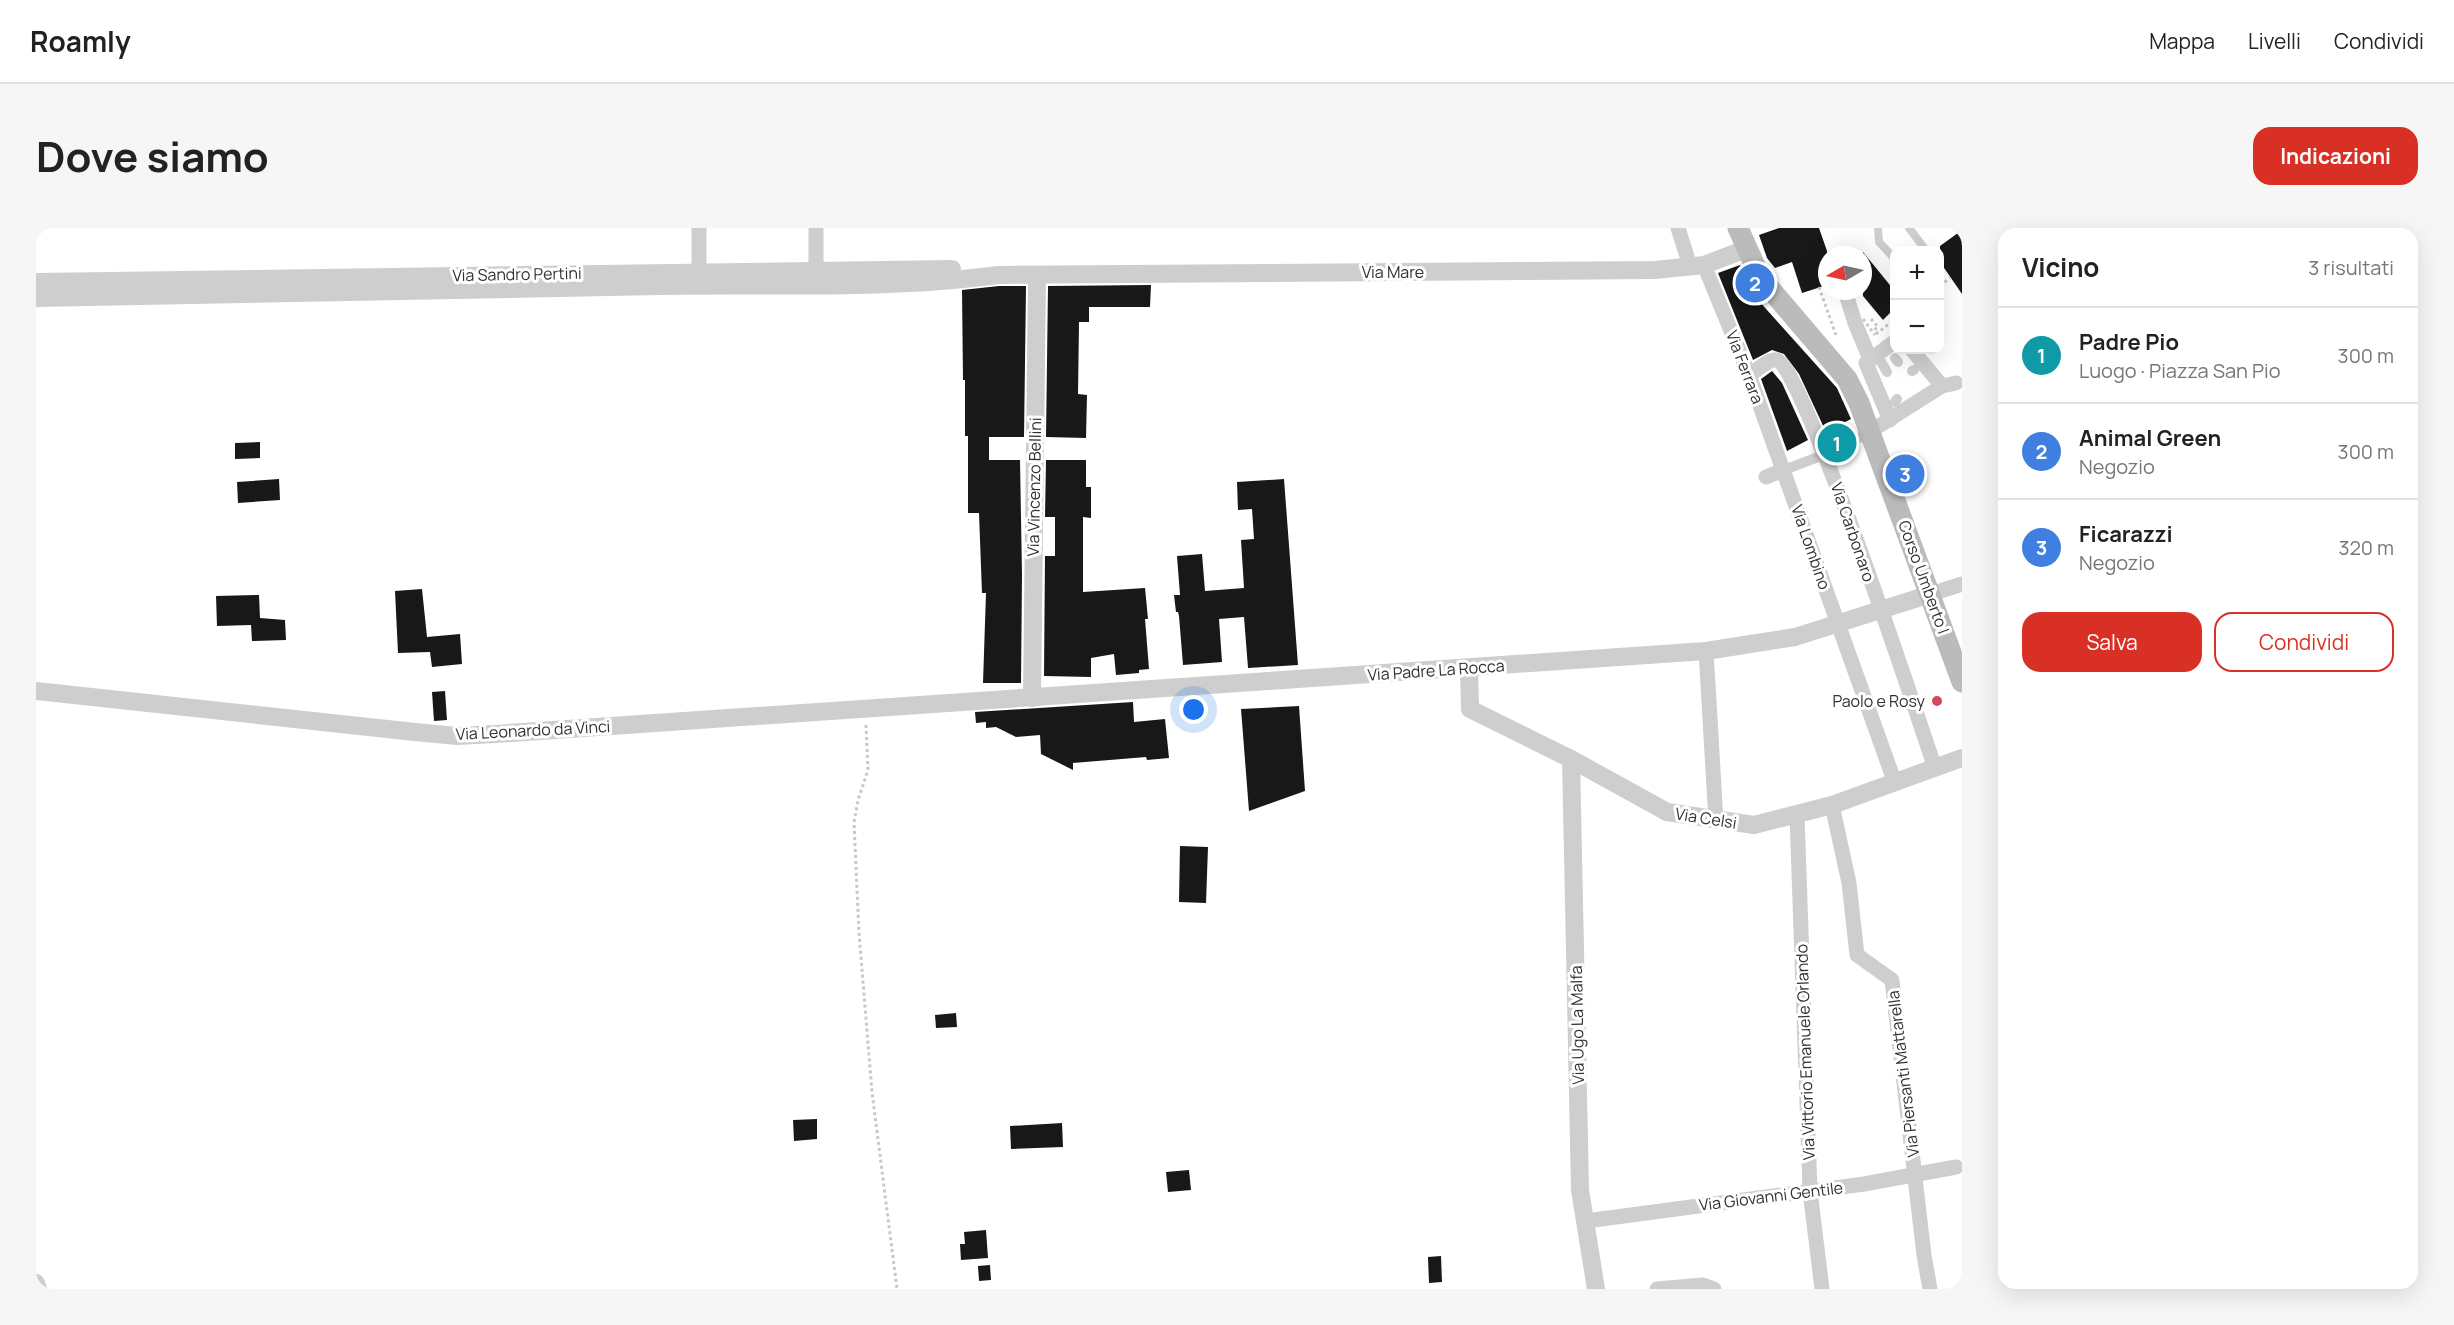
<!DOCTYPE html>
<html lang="it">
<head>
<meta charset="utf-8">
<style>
  :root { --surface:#fff; --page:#f6f6f6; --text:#222; --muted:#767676; --line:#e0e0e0; --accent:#d93025 }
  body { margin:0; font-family:Manrope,sans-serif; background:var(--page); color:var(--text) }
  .controls { position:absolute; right:18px; top:18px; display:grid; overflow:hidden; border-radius:12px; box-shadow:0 6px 24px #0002 }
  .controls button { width:54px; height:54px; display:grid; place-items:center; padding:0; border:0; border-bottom:2px solid var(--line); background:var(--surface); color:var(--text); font:30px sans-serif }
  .compass { position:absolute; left:1782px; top:18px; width:54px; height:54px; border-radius:50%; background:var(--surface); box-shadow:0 6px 24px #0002; rotate:261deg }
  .you { position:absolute; left:1158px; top:482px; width:21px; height:21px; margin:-15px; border:4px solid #fff; border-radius:50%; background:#1a73e8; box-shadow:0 0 0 9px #1a73e833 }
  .badge { display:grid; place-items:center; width:39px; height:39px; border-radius:50%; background:var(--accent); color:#fff; font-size:20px; font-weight:700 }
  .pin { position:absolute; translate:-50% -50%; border:3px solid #fff; box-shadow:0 2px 6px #0006 }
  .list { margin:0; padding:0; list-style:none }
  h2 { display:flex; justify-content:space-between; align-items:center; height:78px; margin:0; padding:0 24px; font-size:26px }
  h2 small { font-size:20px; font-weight:400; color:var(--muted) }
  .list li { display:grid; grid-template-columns:39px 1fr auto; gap:18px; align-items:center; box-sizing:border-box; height:96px; padding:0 24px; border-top:2px solid var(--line) }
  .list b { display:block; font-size:22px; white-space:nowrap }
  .list p { margin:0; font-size:20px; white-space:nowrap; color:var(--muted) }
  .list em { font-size:20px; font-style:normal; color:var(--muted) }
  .actions { display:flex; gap:12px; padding:18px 24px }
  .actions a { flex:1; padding:14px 0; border:2px solid var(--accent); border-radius:18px; text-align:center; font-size:21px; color:var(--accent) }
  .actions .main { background:var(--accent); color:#fff }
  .map { position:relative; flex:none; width:1926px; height:1061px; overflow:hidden; border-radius:18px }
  header { display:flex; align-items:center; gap:36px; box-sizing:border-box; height:84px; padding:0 30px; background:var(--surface); border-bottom:2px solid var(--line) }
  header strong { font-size:28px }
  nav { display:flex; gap:33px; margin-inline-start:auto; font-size:21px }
  .intro { display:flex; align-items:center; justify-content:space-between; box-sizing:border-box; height:144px; padding:0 36px }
  h1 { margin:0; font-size:42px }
  .button { padding:15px 27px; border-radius:18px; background:var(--accent); color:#fff; font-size:21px; font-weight:700 }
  main { display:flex; gap:36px; padding:0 36px }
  aside { flex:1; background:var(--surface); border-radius:18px; box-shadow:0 6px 24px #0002 }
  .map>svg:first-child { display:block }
</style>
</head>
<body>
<header>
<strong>Roamly</strong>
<nav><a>Mappa</a><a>Livelli</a><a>Condividi</a></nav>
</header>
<div class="intro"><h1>Dove siamo</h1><a class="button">Indicazioni</a></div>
<main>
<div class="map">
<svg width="1926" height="1061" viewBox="0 0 1926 1061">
  <rect width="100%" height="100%" fill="#fff"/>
  <g fill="#181818">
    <path d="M 1743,0 L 1783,0 L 1791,23 L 1791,57 L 1766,65 L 1756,34 L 1739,40 L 1731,30 L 1723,7 Z"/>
    <path d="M 1926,2 L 1926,66 L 1904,34 L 1904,18 Z"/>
    <path d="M 1827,24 L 1858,62 L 1858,81 L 1847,92 L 1827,68 Z"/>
    <path d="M 1704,37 L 1714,63 L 1801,160 L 1815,191 L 1790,204 L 1763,146 L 1748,126 L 1736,122 L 1717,132 L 1682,45 Z"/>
    <path d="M 1115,57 L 1114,79 L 1053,79 L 1053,94 L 1043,94 L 1042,166 L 1051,167 L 1050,210 L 1010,209 L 1012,58 Z"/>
    <path d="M 963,58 L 990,58 L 988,209 L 953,209 L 953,232 L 984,232 L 986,347 L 985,455 L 947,455 L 950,365 L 946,365 L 943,285 L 932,285 L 932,208 L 929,208 L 929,152 L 927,152 L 926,62 Z"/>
    <path d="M 1736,143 L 1746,155 L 1772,212 L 1751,223 L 1725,151 Z"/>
    <path d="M 224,214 L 224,230 L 199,231 L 199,215 Z"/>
    <path d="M 1010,232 L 1050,232 L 1050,259 L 1055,259 L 1055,290 L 1047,289 L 1047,364 L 1109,360 L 1112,391 L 1109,391 L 1113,441 L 1103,442 L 1103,445 L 1080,447 L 1078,426 L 1055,430 L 1055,449 L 1008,448 L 1009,328 L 1019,328 L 1019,289 L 1009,289 Z"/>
    <path d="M 243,251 L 244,272 L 202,275 L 201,254 Z"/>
    <path d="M 1248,251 L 1262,437 L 1212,440 L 1208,389 L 1183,391 L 1186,434 L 1147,437 L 1143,388 L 1142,384 L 1140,384 L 1138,367 L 1144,367 L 1141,328 L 1166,326 L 1169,363 L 1208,360 L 1205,312 L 1218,311 L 1216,281 L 1202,282 L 1201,254 Z"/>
    <path d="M 386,361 L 391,409 L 424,406 L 426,436 L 396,439 L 394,424 L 362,425 L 359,363 Z"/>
    <path d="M 223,367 L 224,390 L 249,392 L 250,412 L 216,413 L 215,397 L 181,398 L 180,368 Z"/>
    <path d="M 409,463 L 411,492 L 398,493 L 396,464 Z"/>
    <path d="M 1097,474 L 1098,494 L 1129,491 L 1133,530 L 1111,532 L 1110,529 L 1037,535 L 1037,542 L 1005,526 L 1004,507 L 980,509 L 960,499 L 950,500 L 950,494 L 940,495 L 939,484 Z"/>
    <path d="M 1263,478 L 1269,563 L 1213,583 L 1205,481 Z"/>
    <path d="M 1144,618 L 1172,619 L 1170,675 L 1143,674 Z"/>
    <path d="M 920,785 L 921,799 L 900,800 L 899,787 Z"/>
    <path d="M 781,891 L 781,911 L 758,913 L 757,892 Z"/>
    <path d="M 1026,895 L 1027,919 L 975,921 L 974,898 Z"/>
    <path d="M 1153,942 L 1155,962 L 1132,964 L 1130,944 Z"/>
    <path d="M 950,1002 L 952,1030 L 925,1032 L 924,1016 L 929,1016 L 928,1004 Z"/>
    <path d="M 1405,1028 L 1406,1054 L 1393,1055 L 1392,1029 Z"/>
    <path d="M 954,1037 L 955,1052 L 943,1053 L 942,1038 Z"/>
  </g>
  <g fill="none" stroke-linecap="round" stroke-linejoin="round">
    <g stroke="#c8c8c8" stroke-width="3" stroke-dasharray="3 3" stroke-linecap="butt">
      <path d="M 1904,58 L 1914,50"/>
      <path d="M 1783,59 L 1801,110"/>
      <path d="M 1835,91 L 1842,99 L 1837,103"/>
      <path d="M 1840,106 L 1858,92"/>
      <path d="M 830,497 L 832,542 L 822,572 L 818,595 L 823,705 L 836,864 L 861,1061"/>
    </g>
    <g stroke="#cecece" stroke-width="8">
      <path d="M 1842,0 L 1843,14 L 1858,30"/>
      <path d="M 1873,0 L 1889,21"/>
    </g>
    <g stroke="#cecece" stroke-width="10">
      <path d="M 1841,127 L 1851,144"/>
      <path d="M 1859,130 L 1862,134"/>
      <path d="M 1876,143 L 1878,142"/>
      <path d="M 1859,174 L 1861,171"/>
      <path d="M 1748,242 L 1790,226 L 1835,204"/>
    </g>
    <g stroke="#cecece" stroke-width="15">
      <path d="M 663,0 L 663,54"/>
      <path d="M 1642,0 L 1654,38"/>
      <path d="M 1668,37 L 1713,147 L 1859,555"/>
      <path d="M 780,54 L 780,0"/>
      <path d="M 1809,63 L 1819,95 L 1834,131"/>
      <path d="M 1876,122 L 1906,158"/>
      <path d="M 1713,147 C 1720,143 1734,130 1741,132 C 1767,139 1883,493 1899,540"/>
      <path d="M 1854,192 L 1830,135 L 1858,114"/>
      <path d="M 1835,203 L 1906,158 L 1920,155"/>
      <path d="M 1730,249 L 1748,242"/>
      <path d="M 1895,366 L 1926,356"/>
      <path d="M 1670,423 L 1680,593"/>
      <path d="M 1796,577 L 1813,655 L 1821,727 L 1856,752 L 1888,1027 L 1894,1061"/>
      <path d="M 1761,587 L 1774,963 L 1786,1061"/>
      <path d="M 1550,993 L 1828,956 L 1920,939"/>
      <path d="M 1621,1061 L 1667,1057 L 1678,1061"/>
    </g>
    <g stroke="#cecece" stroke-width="18">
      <path d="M 0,54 L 916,41"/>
      <path d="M 0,70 C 208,66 416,62 624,58 C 736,56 851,62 962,47 L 1619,42 L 1668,37 L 1710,21"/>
      <path d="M 1433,440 L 1434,481 L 1535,531 L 1631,584 L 1718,597 L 1796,577 L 1926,530"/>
      <path d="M 0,463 L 379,504 L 421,508 L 459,506 L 1670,423 L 1759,409 L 1895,366"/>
      <path d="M 996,470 L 1001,47"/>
      <path d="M 1535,531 L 1544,962 L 1560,1061"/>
      <path d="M 0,1055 L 2,1061"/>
    </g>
    <path stroke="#bbb" stroke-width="21" d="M 1702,0 L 1724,49 L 1811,151 L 1823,175 L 1926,454"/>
    <path stroke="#c8c8c8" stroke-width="3" stroke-dasharray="3 3" stroke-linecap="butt" d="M 1827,91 L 1839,107"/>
  </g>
  <circle fill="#d24959" stroke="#fff" stroke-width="2" cx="1901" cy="473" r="6"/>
  <g text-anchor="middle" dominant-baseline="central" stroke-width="6" stroke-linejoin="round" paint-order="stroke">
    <g font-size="16" fill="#313131" stroke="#fff">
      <text x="1357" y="44">Via Mare</text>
      <text transform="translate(481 46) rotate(-1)">Via Sandro Pertini</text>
      <text transform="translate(1709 139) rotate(69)">Via Ferrara</text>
      <text transform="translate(998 259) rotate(-89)">Via Vincenzo Bellini</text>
      <text transform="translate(1817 304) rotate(71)">Via Carbonaro</text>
      <text transform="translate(1775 319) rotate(71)">Via Lombino</text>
      <text transform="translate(1888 349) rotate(70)">Corso Umberto I</text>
      <text transform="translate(1400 442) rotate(-4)">Via Padre La Rocca</text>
      <text transform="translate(497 502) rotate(-3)">Via Leonardo da Vinci</text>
      <text transform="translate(1670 590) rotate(9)">Via Celsi</text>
      <text transform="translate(1541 797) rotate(-91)">Via Ugo La Malfa</text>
      <text transform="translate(1769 824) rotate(-92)">Via Vittorio Emanuele Orlando</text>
      <text transform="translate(1867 846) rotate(-97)">Via Piersanti Mattarella</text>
      <text transform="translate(1735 968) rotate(-7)">Via Giovanni Gentile</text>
    </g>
    <g font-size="16" fill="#313131" stroke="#fff" text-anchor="end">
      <text x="1889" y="473">Paolo e Rosy</text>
    </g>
  </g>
</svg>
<div class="controls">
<button>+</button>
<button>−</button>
</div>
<svg class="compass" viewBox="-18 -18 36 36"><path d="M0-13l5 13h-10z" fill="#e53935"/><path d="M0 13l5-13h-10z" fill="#767676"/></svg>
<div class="you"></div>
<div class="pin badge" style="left:1801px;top:215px;background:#0f9aa8">1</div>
<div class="pin badge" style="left:1719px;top:55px;background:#3f7fe0">2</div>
<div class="pin badge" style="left:1869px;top:246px;background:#3f7fe0">3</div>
</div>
<aside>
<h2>Vicino<small>3 risultati</small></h2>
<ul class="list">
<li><span class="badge" style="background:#0f9aa8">1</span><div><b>Padre Pio</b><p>Luogo · Piazza San Pio</p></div><em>300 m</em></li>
<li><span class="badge" style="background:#3f7fe0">2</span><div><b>Animal Green</b><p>Negozio</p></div><em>300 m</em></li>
<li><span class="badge" style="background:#3f7fe0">3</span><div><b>Ficarazzi</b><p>Negozio</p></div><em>320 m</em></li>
</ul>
<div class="actions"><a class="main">Salva</a><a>Condividi</a></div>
</aside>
</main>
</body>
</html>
